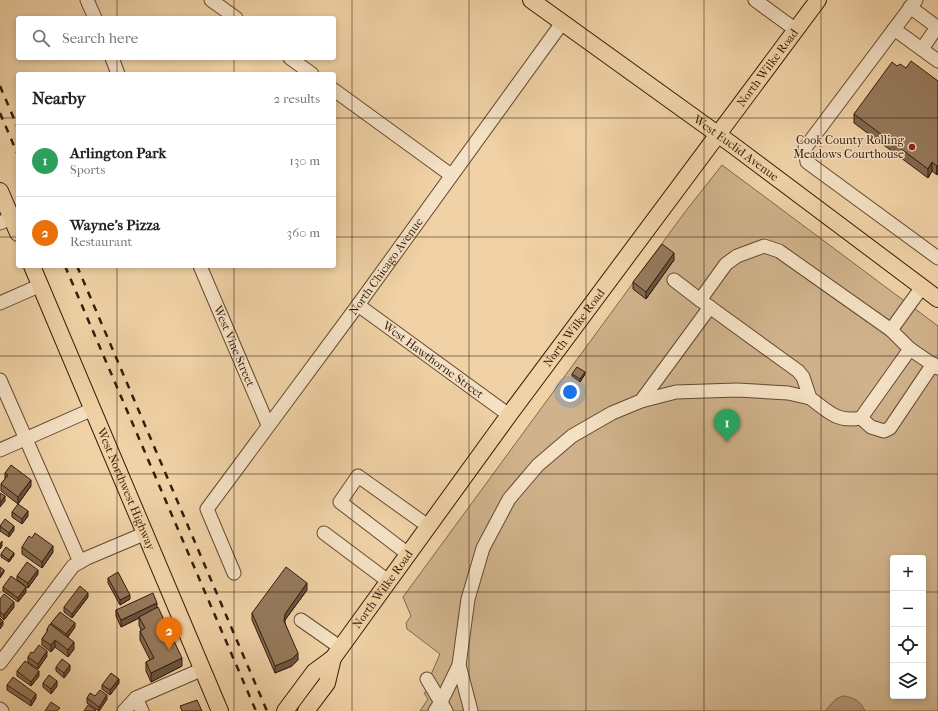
<!DOCTYPE html>
<html lang="en">
<head>
<meta charset="utf-8">
<style>
  :root { --surface:#fff; --page:#f6f6f6; --text:#222; --muted:#767676; --line:#e0e0e0; --accent:#d93025 }
  body { margin:0; font-family:"IM FELL French Canon",serif; background:var(--page); color:var(--text) }
  .controls { position:absolute; right:12px; bottom:12px; display:grid; overflow:hidden; border-radius:4px; box-shadow:0 2px 6px #0003 }
  .controls button { width:36px; height:36px; display:grid; place-items:center; padding:0; border:0; border-bottom:1px solid var(--line); background:var(--surface); color:var(--text); font:20px sans-serif }
  .you { position:absolute; left:570px; top:392px; width:14px; height:14px; margin:-10px; border:3px solid #fff; border-radius:50%; background:#1a73e8; box-shadow:0 0 0 6px #1a73e833 }
  .badge { display:grid; place-items:center; width:26px; height:26px; border-radius:50%; background:var(--accent); color:#fff; font-size:13px; font-weight:700 }
  .pin { position:absolute; translate:-50% -33px; filter:drop-shadow(0 1px 2px #0008) }
  .pin::after { content:''; position:absolute; top:21px; width:14px; height:12px; background:inherit; clip-path:polygon(0 0,100% 0,50% 100%) }
  .list { margin:0; padding:0; list-style:none }
  h2 { display:flex; justify-content:space-between; align-items:center; height:52px; margin:0; padding:0 16px; font-size:17px }
  h2 small { font-size:13px; font-weight:400; color:var(--muted) }
  .list li { display:grid; grid-template-columns:26px 1fr auto; gap:12px; align-items:center; box-sizing:border-box; height:72px; padding:0 16px; border-top:1px solid var(--line) }
  .list b { display:block; font-size:15px; white-space:nowrap }
  .list p { margin:0; font-size:13px; white-space:nowrap; color:var(--muted) }
  .list em { font-size:13px; font-style:normal; color:var(--muted) }
  .icon { flex:none; width:22px; height:22px; fill:none; stroke:currentColor; stroke-width:2; stroke-linecap:round; stroke-linejoin:round }
  .map { position:relative; flex:none; width:938px; height:711px; overflow:hidden }
  .search { position:absolute; background:var(--surface); box-shadow:0 2px 6px #0003; left:16px; top:16px; width:320px; height:44px; display:flex; align-items:center; gap:10px; box-sizing:border-box; padding:0 14px; border-radius:4px; color:var(--muted); font-size:15px }
  .panel { position:absolute; background:var(--surface); box-shadow:0 2px 6px #0003; left:16px; top:72px; width:320px; height:196px; border-radius:4px }
  .map>svg:first-child { display:block }
</style>
</head>
<body>
<div class="map">
<svg width="938" height="711" viewBox="0 0 938 711">
  <rect width="100%" height="100%" fill="#f0d2a6"/>
  <filter id="stains"><feTurbulence type="fractalNoise" baseFrequency=".005" numOctaves="4"/><feColorMatrix values="0 0 0 0 .2 0 0 0 0 .09 0 0 0 0 .02 0 0 0 .5 -.17"/></filter>
  <radialGradient id="worn" r=".72"><stop offset=".6" stop-color="#630" stop-opacity="0"/><stop offset="1" stop-color="#630" stop-opacity=".3"/></radialGradient>
  <path fill="#d0b38c" stroke="#82674c" fill-rule="evenodd" d="M 722,165 L 938,326 L 938,711 L 420,711 L 428,699 L 424,693 L 435,686 L 430,677 L 440,654 L 407,629 L 406,623 L 411,616 L 403,597 L 685,212 ZM 893,558 L 923,558 L 923,696 L 893,696 Z"/>
  <path fill="#b09472" stroke="#7f6449" d="M 843,696 C 853,697 861,701 865,711 L 825,711 L 836,699 Z"/>
  <g fill="none" stroke-linecap="round" stroke-linejoin="round">
    <defs>
      <g id="minor">
        <path d="M 87,0 L 95,18"/>
        <path d="M 211,0 L 236,18"/>
        <path d="M 755,0 L 796,30"/>
        <path d="M 916,0 L 805,148 L 807,162 L 938,258"/>
        <path d="M 910,7 L 937,27"/>
        <path d="M 894,29 L 938,61"/>
        <path d="M 922,49 L 937,27 L 938,28"/>
        <path d="M 112,58 L 118,74"/>
        <path d="M 290,58 L 312,74"/>
        <path d="M 334,90 L 451,175"/>
        <path d="M 0,223 L 11,218"/>
        <path id="s1" d="M 200,266 L 268,425"/>
        <path d="M 674,280 L 700,300 L 726,264 L 737,256 L 764,246 L 779,251 L 891,330"/>
        <path d="M 0,303 L 41,285"/>
        <path id="s2" d="M 358,305 L 509,415"/>
        <path d="M 910,349 L 938,368"/>
        <path d="M 0,380 L 80,562"/>
        <path d="M 810,398 C 828,411 837,423 861,418 L 910,349 L 891,330 L 922,287"/>
        <path d="M 641,401 L 710,307"/>
        <path d="M 861,418 L 871,427 L 884,431 L 890,428 L 933,364"/>
        <path d="M 0,450 L 93,409"/>
        <path d="M 324,533 L 388,581"/>
        <path d="M 408,554 L 340,502 L 358,476 L 428,526"/>
        <path id="s3" d="M 234,573 L 207,509 L 358,305 L 562,23"/>
        <path d="M 301,620 L 341,648"/>
        <path d="M 0,663 L 73,566 L 87,558 L 146,533"/>
        <path d="M 459,665 L 471,711"/>
        <path d="M 427,679 L 446,711"/>
        <path d="M 136,698 L 142,711"/>
        <path d="M 0,709 L 2,711"/>
        <path d="M 124,711 L 136,698 L 203,669"/>
        <path d="M 435,711 L 441,702 L 459,665 L 468,599 L 483,548 L 509,499 L 538,465 L 572,436 L 612,413 L 641,401 L 676,392 L 737,390 L 788,393 L 810,398 L 803,377 L 798,371 L 700,300"/>
      </g>
      <g id="major">
        <path id="s4" d="M 531,0 L 734,146 L 938,299"/>
        <path d="M 0,191 L 18,233"/>
        <path id="s5" d="M 32,266 L 220,711"/>
        <path id="s6" d="M 285,711 L 314,672 L 333,658 L 509,415 L 818,0"/>
        <path d="M 306,711 L 327,683 L 333,658"/>
      </g>
    </defs>
    <use href="#minor" stroke="#644932" stroke-width="15"/>
    <use href="#major" stroke="#351b0c" stroke-width="18"/>
    <use href="#minor" stroke="#f5e2c5" stroke-width="13"/>
    <use href="#major" stroke="#f0d2a6" stroke-width="16"/>
    <g stroke="#351b0c" stroke-width="2.5" stroke-dasharray="7 7" stroke-linecap="butt">
      <path d="M 0,86 L 18,128"/>
      <path d="M 0,113 L 18,155"/>
      <path d="M 65,266 L 256,711"/>
      <path d="M 77,266 L 267,711"/>
    </g>
  </g>
  <g fill="#81694f" stroke="#351b0c">
    <path d="M 897,66 L 906,68 L 938,81 L 937,175 L 932,171 L 928,178 L 854,123 L 854,114 Z"/>
    <path d="M 674,260 L 646,299 L 633,289 L 633,282 Z"/>
    <path d="M 572,374 L 585,374 L 580,382 L 572,376 Z"/>
    <path d="M 5,473 L 31,486 L 18,504 L 1,491 L 1,484 L 5,479 Z"/>
    <path d="M 12,512 L 28,516 L 22,524 L 12,517 Z"/>
    <path d="M 0,526 L 14,530 L 9,537 L 0,531 Z"/>
    <path d="M 22,547 L 53,552 L 42,568 L 22,554 Z"/>
    <path d="M 1,554 L 14,555 L 9,562 L 1,557 Z"/>
    <path d="M 38,574 L 28,588 L 17,580 L 17,576 Z"/>
    <path d="M 108,578 L 130,599 L 120,605 L 108,583 Z"/>
    <path d="M 3,587 L 26,592 L 18,602 L 3,591 Z"/>
    <path d="M 307,590 L 285,620 L 285,623 L 298,660 L 292,666 L 275,673 L 252,620 L 252,613 Z"/>
    <path d="M 88,597 L 72,618 L 64,612 L 64,607 Z"/>
    <path d="M 0,599 L 14,607 L 4,620 L 0,616 Z"/>
    <path d="M 157,607 L 182,666 L 151,682 L 146,671 L 146,662 L 150,660 L 140,640 L 140,631 L 141,630 L 139,625 L 139,618 L 121,627 L 116,616 L 116,610 Z"/>
    <path d="M 51,623 L 75,627 L 68,637 L 74,649 L 68,657 L 55,647 L 51,652 L 42,645 L 42,639 L 47,632 L 47,629 L 51,625 Z"/>
    <path d="M 33,653 L 47,656 L 38,669 L 28,662 L 28,657 Z"/>
    <path d="M 56,667 L 70,670 L 64,678 L 56,671 Z"/>
    <path d="M 17,671 L 39,676 L 31,686 L 17,676 Z"/>
    <path d="M 43,683 L 57,686 L 51,694 L 43,687 Z"/>
    <path d="M 119,683 L 110,695 L 102,689 L 102,685 Z"/>
    <path d="M 7,685 L 36,698 L 31,706 L 7,690 Z"/>
    <path d="M 95,696 L 107,699 L 99,711 L 87,703 L 87,698 Z"/>
  </g>
  <g fill="#695540" stroke="#351b0c">
    <path d="M 932,162 L 932,171 L 928,178 L 928,169 Z"/>
    <path d="M 938,165 L 938,174 L 937,175 L 937,166 Z"/>
    <path d="M 674,253 L 674,260 L 646,299 L 646,292 Z"/>
    <path d="M 585,372 L 585,374 L 580,382 L 580,379 Z"/>
    <path d="M 31,480 L 31,486 L 18,504 L 18,497 Z"/>
    <path d="M 5,496 L 5,501 L 0,507 L 0,503 Z"/>
    <path d="M 28,511 L 28,516 L 22,524 L 22,519 Z"/>
    <path d="M 14,526 L 14,530 L 9,537 L 9,533 Z"/>
    <path d="M 2,541 L 2,546 L 0,549 L 0,544 Z"/>
    <path d="M 53,546 L 53,552 L 42,568 L 42,562 Z"/>
    <path d="M 14,553 L 14,555 L 9,562 L 9,560 Z"/>
    <path d="M 4,570 L 4,572 L 0,578 L 0,576 Z"/>
    <path d="M 38,570 L 38,574 L 28,588 L 28,583 Z"/>
    <path d="M 307,583 L 307,590 L 285,620 L 284,628 L 284,621 L 285,614 Z"/>
    <path d="M 26,587 L 26,592 L 18,602 L 18,598 Z"/>
    <path d="M 88,593 L 88,597 L 72,618 L 72,614 Z"/>
    <path d="M 130,595 L 130,599 L 120,605 L 120,600 Z"/>
    <path d="M 14,602 L 14,607 L 4,620 L 4,615 Z"/>
    <path d="M 157,603 L 157,610 L 139,617 L 139,618 L 121,627 L 121,620 Z"/>
    <path d="M 3,621 L 3,625 L 0,629 L 0,625 Z"/>
    <path d="M 75,623 L 75,627 L 66,639 L 66,634 Z"/>
    <path d="M 55,640 L 55,647 L 51,652 L 51,645 Z"/>
    <path d="M 74,642 L 74,649 L 68,657 L 68,650 Z"/>
    <path d="M 47,651 L 47,656 L 38,669 L 38,664 Z"/>
    <path d="M 298,653 L 298,660 L 292,666 L 275,673 L 275,666 Z"/>
    <path d="M 182,658 L 182,666 L 151,682 L 151,673 Z"/>
    <path d="M 70,665 L 70,670 L 64,678 L 64,673 Z"/>
    <path d="M 39,671 L 39,676 L 31,686 L 31,682 Z"/>
    <path d="M 119,679 L 119,683 L 110,695 L 110,690 Z"/>
    <path d="M 57,681 L 57,686 L 51,694 L 51,689 Z"/>
    <path d="M 36,694 L 36,698 L 31,706 L 31,701 Z"/>
    <path d="M 107,695 L 107,699 L 99,711 L 99,707 Z"/>
  </g>
  <g fill="#967a5c" stroke="#351b0c">
    <path d="M 911,61 L 938,81 L 938,165 L 937,166 L 932,162 L 928,169 L 854,114 L 892,62 L 897,66 L 900,64 L 906,68 Z"/>
    <path d="M 662,244 L 674,253 L 646,292 L 633,282 Z"/>
    <path d="M 577,367 L 585,372 L 580,379 L 572,374 Z"/>
    <path d="M 11,465 L 31,480 L 18,497 L 1,484 L 8,475 L 5,473 Z"/>
    <path d="M 0,493 L 5,496 L 0,503 Z"/>
    <path d="M 18,504 L 28,511 L 22,519 L 12,512 Z"/>
    <path d="M 5,519 L 14,526 L 9,533 L 0,526 Z"/>
    <path d="M 35,533 L 53,546 L 42,562 L 22,547 L 29,536 L 32,538 Z"/>
    <path d="M 6,547 L 14,553 L 9,560 L 1,554 Z"/>
    <path d="M 27,562 L 38,570 L 28,583 L 17,576 Z"/>
    <path d="M 0,567 L 4,570 L 0,576 Z"/>
    <path d="M 286,567 L 307,583 L 285,614 L 284,621 L 298,653 L 292,659 L 275,666 L 252,613 Z"/>
    <path d="M 118,572 L 130,595 L 120,600 L 108,578 Z"/>
    <path d="M 11,576 L 26,587 L 18,598 L 3,587 Z"/>
    <path d="M 80,586 L 88,593 L 72,614 L 64,607 Z"/>
    <path d="M 153,593 L 157,603 L 121,620 L 116,610 Z"/>
    <path d="M 4,594 L 14,602 L 4,615 L 0,612 L 0,599 Z"/>
    <path d="M 158,607 L 182,658 L 151,673 L 146,662 L 154,658 L 140,631 L 145,628 L 139,617 Z"/>
    <path d="M 60,612 L 75,623 L 66,634 L 51,623 Z"/>
    <path d="M 0,618 L 3,621 L 0,625 Z"/>
    <path d="M 50,624 L 74,642 L 68,650 L 55,640 L 51,645 L 42,639 L 48,630 L 47,629 Z"/>
    <path d="M 39,645 L 47,651 L 38,664 L 28,657 L 31,652 L 33,653 Z"/>
    <path d="M 62,659 L 70,665 L 64,673 L 56,667 Z"/>
    <path d="M 25,661 L 39,671 L 31,682 L 17,671 Z"/>
    <path d="M 111,673 L 119,679 L 110,690 L 102,685 Z"/>
    <path d="M 49,675 L 57,681 L 51,689 L 43,683 Z"/>
    <path d="M 13,677 L 36,694 L 31,701 L 7,685 Z"/>
    <path d="M 100,690 L 107,695 L 99,707 L 87,698 L 90,693 L 95,696 Z"/>
    <path d="M 197,700 L 202,711 L 182,711 L 180,706 Z"/>
    <path d="M 51,702 L 60,708 L 57,711 L 45,711 Z"/>
    <path d="M 88,705 L 96,710 L 95,711 L 84,711 Z"/>
  </g>
  <path fill="none" stroke="#351b0c" stroke-width="1" stroke-opacity="0.55" d="M 117,0 L 117,18M 234,0 L 234,18M 352,0 L 352,711M 469,0 L 469,711M 586,0 L 586,711M 704,0 L 704,711M 821,0 L 821,711M 117,58 L 117,74M 234,58 L 234,74M 0,118 L 18,118M 334,118 L 938,118M 0,237 L 18,237M 334,237 L 938,237M 117,266 L 117,711M 234,266 L 234,711M 0,356 L 938,356M 0,474 L 938,474M 0,592 L 893,592M 923,592 L 938,592"/>
  <circle fill="#8f2418" stroke="#f5e2c5" stroke-width="1.5" cx="912" cy="147" r="4"/>
  <g text-anchor="middle" dominant-baseline="central" stroke-width="3" stroke-linejoin="round" paint-order="stroke">
    <g font-size="12" fill="#351b0c" stroke="#f5e2c5">
      <text stroke="none"><textPath href="#s6" startOffset="805">North Wilke Road</textPath></text>
      <text stroke="none"><textPath href="#s4" startOffset="253">West Euclid Avenue</textPath></text>
      <text stroke="none"><textPath href="#s3" startOffset="371">North Chicago Avenue</textPath></text>
      <text stroke="none"><textPath href="#s6" startOffset="481">North Wilke Road</textPath></text>
      <text stroke="none"><textPath href="#s1" startOffset="87">West Vine Street</textPath></text>
      <text stroke="none"><textPath href="#s2" startOffset="93">West Hawthorne Street</textPath></text>
      <text stroke="none"><textPath href="#s5" startOffset="242">West Northwest Highway</textPath></text>
      <text stroke="none"><textPath href="#s6" startOffset="157">North Wilke Road</textPath></text>
    </g>
    <g font-size="12" fill="#351b0c" stroke="#f5e2c5" text-anchor="end">
      <text x="904" y="140">Cook County Rolling<tspan x="904" dy="14">Meadows Courthouse</tspan></text>
    </g>
  </g>
  <rect width="100%" height="100%" filter="url(#stains)"/>
  <rect width="100%" height="100%" fill="url(#worn)"/>
</svg>
<div class="controls">
<button>+</button>
<button>−</button>
<button><svg class="icon" aria-label="locate" viewBox="0 0 24 24"><circle cx="12" cy="12" r="6"/><path d="M12 2v4M12 18v4M2 12h4M18 12h4"/></svg></button>
<button><svg class="icon" aria-label="layers" viewBox="0 0 24 24"><path d="M12 4l9 5-9 5-9-5zM3 14l9 5 9-5"/></svg></button>
</div>
<div class="you"></div>
<div class="pin badge" style="left:727px;top:442px;background:#2e9e5b">1</div>
<div class="pin badge" style="left:169px;top:650px;background:#e8710a">2</div>
<div class="search"><svg class="icon" aria-label="search" viewBox="0 0 24 24"><circle cx="10" cy="10" r="6"/><path d="M15 15l6 6"/></svg>Search here</div>
<section class="panel">
<h2>Nearby<small>2 results</small></h2>
<ul class="list">
<li><span class="badge" style="background:#2e9e5b">1</span><div><b>Arlington Park</b><p>Sports</p></div><em>130 m</em></li>
<li><span class="badge" style="background:#e8710a">2</span><div><b>Wayne's Pizza</b><p>Restaurant</p></div><em>360 m</em></li>
</ul>
</section>
</div>
</body>
</html>
